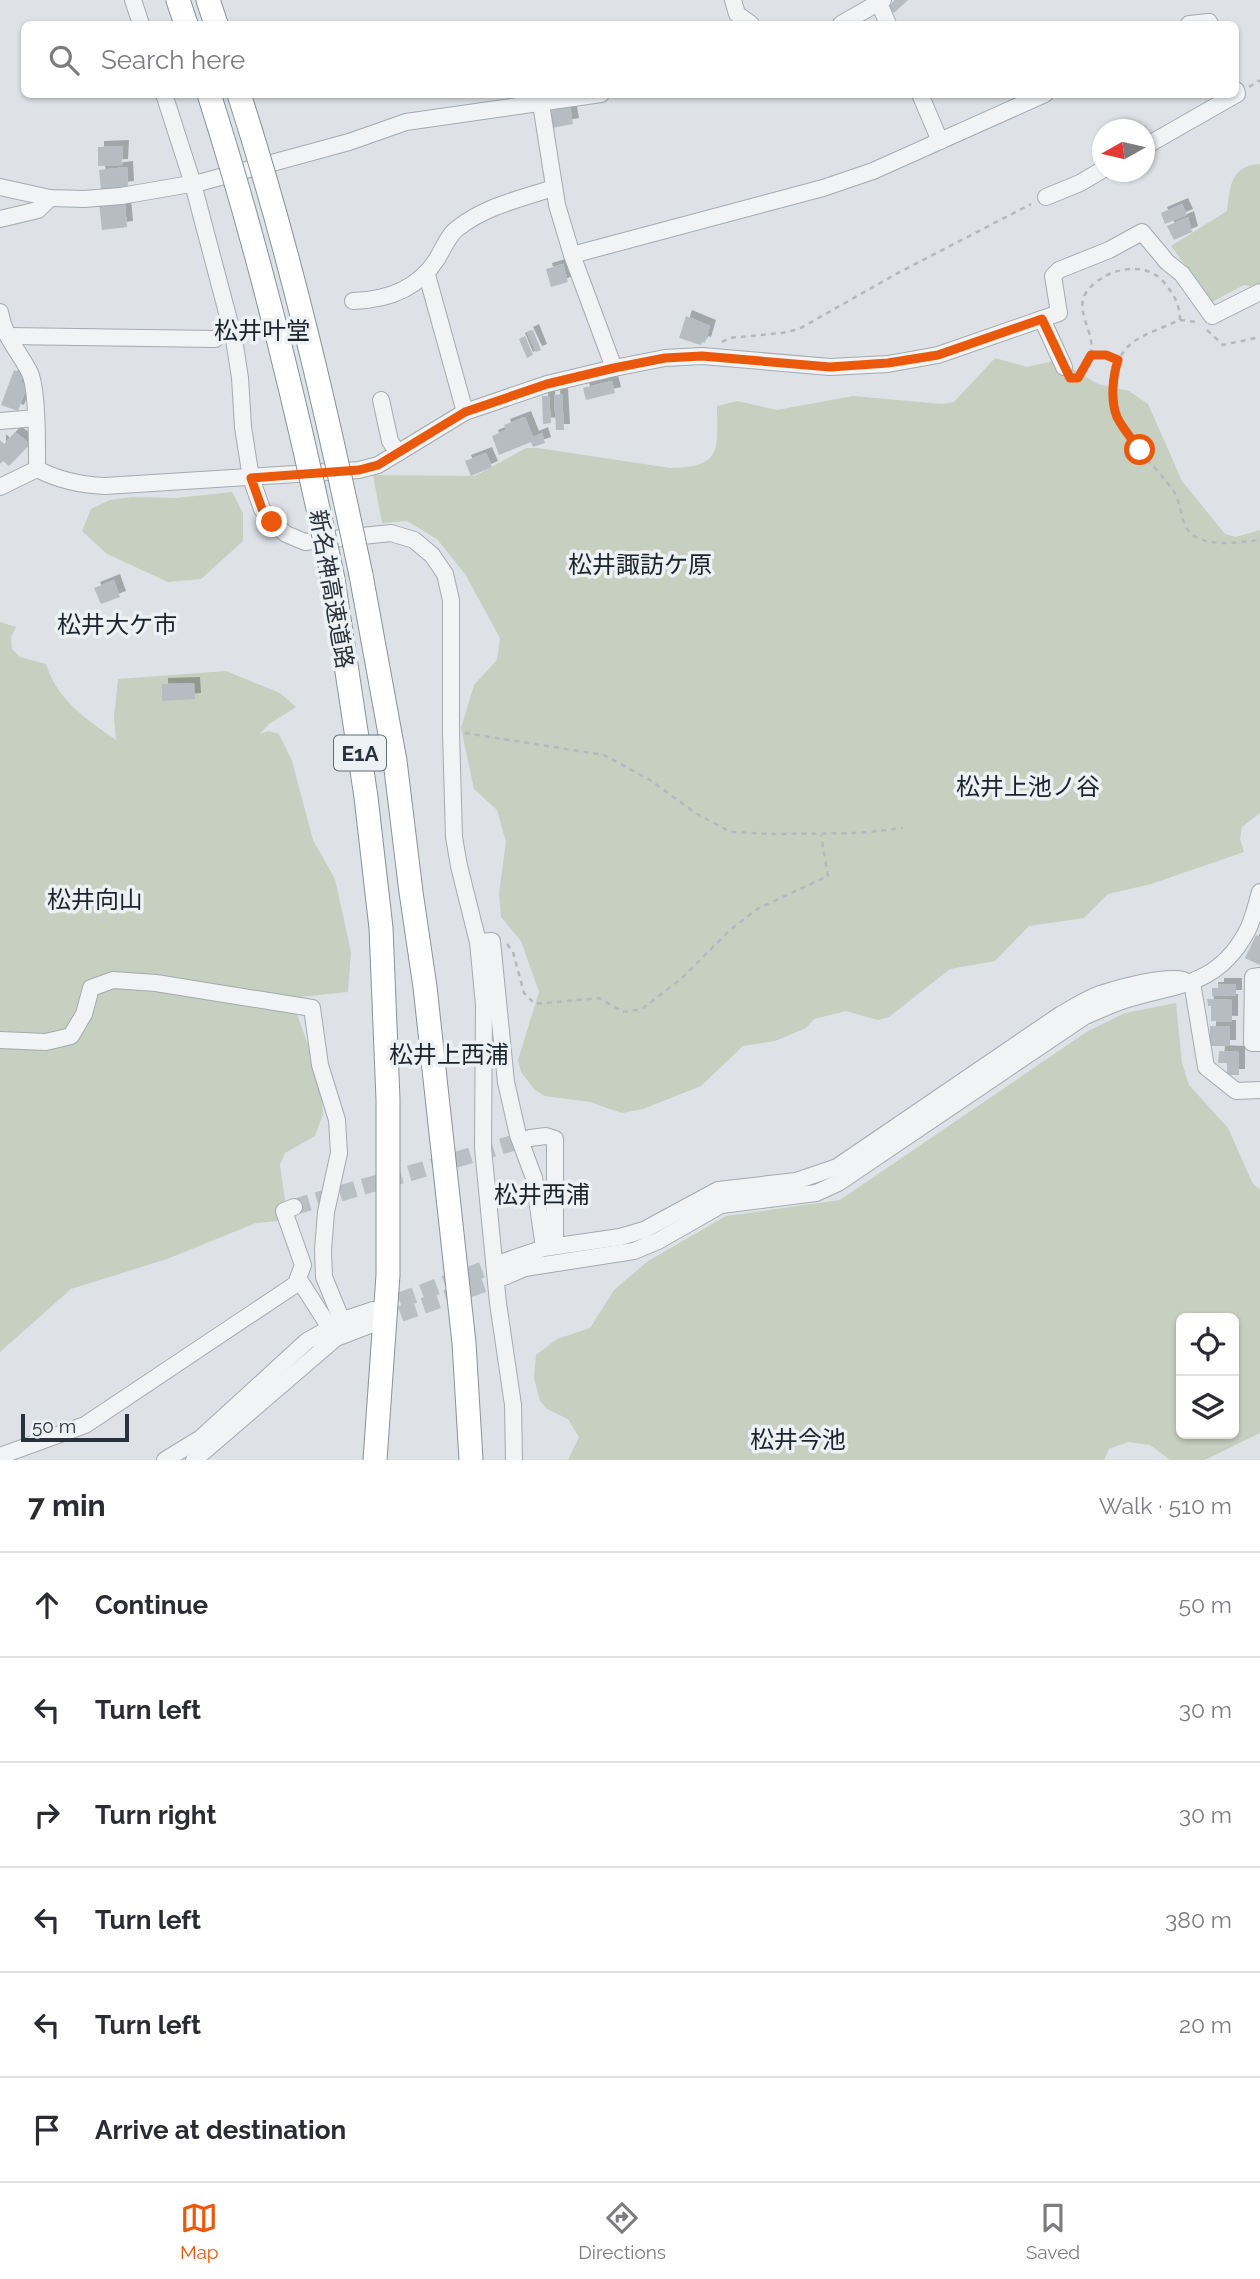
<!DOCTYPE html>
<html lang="en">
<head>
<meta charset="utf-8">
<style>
  :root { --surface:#fff; --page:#f2f2f3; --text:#2b2b33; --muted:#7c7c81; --line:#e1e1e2; --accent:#ea580c }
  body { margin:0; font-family:Raleway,"Noto Sans JP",sans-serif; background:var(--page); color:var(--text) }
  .controls { position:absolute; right:21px; bottom:21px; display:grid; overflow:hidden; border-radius:10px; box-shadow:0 2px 5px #0004 }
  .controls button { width:63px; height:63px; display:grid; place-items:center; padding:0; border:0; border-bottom:2px solid var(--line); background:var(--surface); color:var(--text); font:35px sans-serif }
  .compass { position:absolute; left:1092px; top:119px; width:63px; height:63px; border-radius:50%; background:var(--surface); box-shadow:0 2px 5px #0004; rotate:262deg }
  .scale { position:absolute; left:21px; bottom:18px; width:108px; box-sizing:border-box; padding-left:7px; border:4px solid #29323c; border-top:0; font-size:19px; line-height:24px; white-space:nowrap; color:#29323c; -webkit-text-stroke:5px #edf1f4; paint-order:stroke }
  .stop { position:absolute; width:21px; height:21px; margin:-16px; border:5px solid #ea580c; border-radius:50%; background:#fff }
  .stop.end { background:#ea580c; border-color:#fff; box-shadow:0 2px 7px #0008 }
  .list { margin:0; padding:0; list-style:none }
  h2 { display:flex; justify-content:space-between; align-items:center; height:91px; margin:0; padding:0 28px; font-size:30px }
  h2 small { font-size:23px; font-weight:400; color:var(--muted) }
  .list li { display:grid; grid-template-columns:46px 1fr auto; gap:21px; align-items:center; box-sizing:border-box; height:105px; padding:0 28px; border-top:2px solid var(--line) }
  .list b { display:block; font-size:26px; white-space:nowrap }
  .list em { font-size:23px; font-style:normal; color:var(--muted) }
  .icon { flex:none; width:38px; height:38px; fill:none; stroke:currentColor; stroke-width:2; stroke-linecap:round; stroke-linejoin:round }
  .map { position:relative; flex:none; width:1260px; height:1460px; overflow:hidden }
  .search { position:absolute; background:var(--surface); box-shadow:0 2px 5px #0004; left:21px; right:21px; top:21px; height:77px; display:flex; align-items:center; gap:18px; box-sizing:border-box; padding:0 24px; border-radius:10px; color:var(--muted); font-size:26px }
  .sheet { height:721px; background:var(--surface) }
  nav { display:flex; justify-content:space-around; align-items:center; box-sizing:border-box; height:98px; border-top:2px solid var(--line); background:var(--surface); font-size:19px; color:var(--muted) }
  nav a { display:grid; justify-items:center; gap:4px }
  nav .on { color:var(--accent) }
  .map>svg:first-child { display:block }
</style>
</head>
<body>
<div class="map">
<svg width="1260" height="1460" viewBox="0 0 1260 1460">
  <defs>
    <filter id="shadow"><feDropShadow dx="6" dy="-6" stdDeviation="0" flood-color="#0004"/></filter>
  </defs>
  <rect width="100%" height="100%" fill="#dee2e6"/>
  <g fill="#c6cfc0" fill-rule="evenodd">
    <path d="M 1260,164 L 1260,288 L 1244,285 L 1212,302 L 1171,246 L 1227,211 C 1230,187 1230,166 1260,164 Z"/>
    <path d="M 995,358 L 1027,367 L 1058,360 L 1098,384 L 1129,391 L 1148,404 L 1182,481 L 1225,534 L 1236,537 L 1260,530 L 1260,813 L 1242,827 L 1240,839 L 1244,852 L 1151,884 L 1108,894 L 1084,918 L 1029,926 L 995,961 L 950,969 L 889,1017 L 878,1020 L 846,1011 L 814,1019 L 806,1028 L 775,1041 L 743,1046 L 701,1086 L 643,1109 L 622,1113 L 590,1102 L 545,1096 L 535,1090 L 521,1072 L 518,1060 L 539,992 L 521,941 L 501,917 L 499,893 L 506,842 L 497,810 L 474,789 L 461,728 L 474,685 L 497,660 L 500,638 L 465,574 L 437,539 L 407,521 L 382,523 L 373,475 L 475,476 L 526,448 L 538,448 L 670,468 C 723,467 717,450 717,406 L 737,401 L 777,410 L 853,396 L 942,404 L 954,402 Z"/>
    <path d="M 232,492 L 243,513 L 243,541 L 201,579 L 168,582 L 107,554 L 82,531 L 91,509 L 110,500 L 132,497 L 177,498 Z"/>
    <path d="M 0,622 L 16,627 L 11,637 L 12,649 L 20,657 L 46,664 C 57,700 86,719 116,740 L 114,717 L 118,679 L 226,671 L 280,693 L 296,707 L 269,724 L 260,734 L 268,731 L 279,734 L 292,761 L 313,840 L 335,879 L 351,952 L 348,992 L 291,998 L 320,1078 L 323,1114 L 315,1136 L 285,1153 L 280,1165 L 285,1200 L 278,1221 L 256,1223 L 167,1259 L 71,1289 L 0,1352 Z"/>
    <path d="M 1176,1003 L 1182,1063 L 1189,1085 L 1228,1128 L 1253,1184 L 1260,1189 L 1260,1433 L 1205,1460 L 1170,1460 L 1150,1445 L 1128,1442 L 1109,1449 L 1104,1460 L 568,1460 L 579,1437 L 568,1419 L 547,1409 L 540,1401 L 534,1378 L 536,1355 L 557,1339 L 590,1328 L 614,1290 L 648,1261 L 726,1216 L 840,1200 L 1088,1031 L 1125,1013 ZM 1181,1318 L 1234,1318 L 1234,1434 L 1181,1434 Z"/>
  </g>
  <g fill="#b6bcc2" filter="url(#shadow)">
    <path d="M 895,0 L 908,0 L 894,13 L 888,7 Z"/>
    <path d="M 570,107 L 573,124 L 552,128 L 549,111 Z"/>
    <path d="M 123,146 L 122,165 L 98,166 L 98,147 Z"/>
    <path d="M 127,167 L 128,187 L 101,190 L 99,170 Z"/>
    <path d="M 108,202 L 108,205 L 125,204 L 127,227 L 102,230 L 99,203 Z"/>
    <path d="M 1182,204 L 1187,215 L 1165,224 L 1161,213 Z"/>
    <path d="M 1188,217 L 1192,232 L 1174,240 L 1167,226 Z"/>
    <path d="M 563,264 L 568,282 L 551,287 L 546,269 Z"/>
    <path d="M 686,316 L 710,326 L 705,343 L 702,342 L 701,345 L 679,338 Z"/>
    <path d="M 533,330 L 541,350 L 536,352 L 527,333 Z"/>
    <path d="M 525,336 L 533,355 L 527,358 L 519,339 Z"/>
    <path d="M 14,370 L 24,374 L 21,382 L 28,384 L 18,411 L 1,405 Z"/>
    <path d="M 612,381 L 615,393 L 586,400 L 583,388 Z"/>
    <path d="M 562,394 L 564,430 L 556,430 L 554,395 Z"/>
    <path d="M 542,396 L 549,396 L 551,423 L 543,424 Z"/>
    <path d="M 525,417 L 533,437 L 542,433 L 545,443 L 533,447 L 531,442 L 499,455 L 492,436 L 506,430 L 504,425 Z"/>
    <path d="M 15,432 L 30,444 L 9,466 L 3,461 L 0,464 L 0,440 L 4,444 Z"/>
    <path d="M 486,453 L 492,467 L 471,476 L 465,461 Z"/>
    <path d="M 114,580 L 120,597 L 101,604 L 94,588 Z"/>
    <path d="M 194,683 L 195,699 L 162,701 L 162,684 Z"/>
    <path d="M 1256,935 L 1260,937 L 1260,965 L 1245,958 Z"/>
    <path d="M 1218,984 L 1236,984 L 1236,996 L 1212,996 L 1212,988 L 1218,988 Z"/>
    <path d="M 1207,999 L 1232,1000 L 1232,1022 L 1211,1021 L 1211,1006 L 1208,1006 Z"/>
    <rect x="1210" y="1026" width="20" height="20"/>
    <path d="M 1219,1051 L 1239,1052 L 1239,1075 L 1227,1075 L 1227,1063 L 1218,1063 Z"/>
  </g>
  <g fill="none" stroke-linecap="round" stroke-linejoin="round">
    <g stroke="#babfc4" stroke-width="16" stroke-dasharray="16 8" stroke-linecap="butt">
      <path d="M 294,1207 L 530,1138"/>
      <path d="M 377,1309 L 500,1263"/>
      <path d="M 378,1322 L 504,1277"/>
    </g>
    <defs>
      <g id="minor">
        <path d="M 133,0 L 141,24"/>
        <path d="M 733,0 L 737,14 L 751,24"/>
        <path d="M 879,3 L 888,24"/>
        <path d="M 841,24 L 883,0"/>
        <path d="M 1189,24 L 1209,22 L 1210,24"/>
        <path d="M 164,94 L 193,184 L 234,339 L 240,378 L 243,427 L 251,478 L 262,509 L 272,522 L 286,534 L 305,542 L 391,533 L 414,540 L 432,555 L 445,574 L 451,600 L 451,732 L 454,837 L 459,866 L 478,942 L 484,1005 L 483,1148 L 498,1303 L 513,1405 L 514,1460"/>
        <path d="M 920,94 L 940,141"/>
        <path d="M 541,104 L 557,205 L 572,255 L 614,368"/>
        <path d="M 1144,147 L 1237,94 L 1236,90"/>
        <path d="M 0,187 L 50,198 L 84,199 L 121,196 L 202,182 L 349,142 L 406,122 L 601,94"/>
        <path d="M 1046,197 L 1080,183 L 1102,170"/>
        <path d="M 0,219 L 38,210 L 50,198"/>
        <path d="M 572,255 L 823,188 L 873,171 L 1045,94"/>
        <path d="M 427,275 L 465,412"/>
        <path d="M 353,301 C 387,300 418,289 437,259 C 443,249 449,234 458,228 C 486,206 520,199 553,188"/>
        <path d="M 0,312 C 4,337 18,350 29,371 C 38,387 37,448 37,469"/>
        <path d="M 1042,319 L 1064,367"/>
        <path d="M 8,336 L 215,339"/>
        <path d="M 381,400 L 390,441 L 398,453"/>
        <path d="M 0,421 L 36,418"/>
        <path d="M 37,469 C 58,480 81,485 105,486 L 359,470 L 378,465 L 465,412 L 547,384 L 614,368 L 665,358 L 702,356 L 830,367 L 888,364 L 938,355 L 1059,313 L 1053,276 L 1059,270 L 1109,250 L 1142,232 L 1167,262 L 1182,274 L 1212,316 L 1260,292"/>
        <path d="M 0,487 L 37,469"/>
        <path d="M 478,942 L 492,941 L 506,1082 L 518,1135 L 534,1178 L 544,1248"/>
        <path d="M 1260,976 L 1253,977 L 1252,1043 L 1260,1043"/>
        <path d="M 1192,982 L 1206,1067 L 1236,1091 L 1260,1090"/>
        <path d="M 0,1040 L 46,1042 L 71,1036 L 84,1014 L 91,988 L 113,980 L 156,983 L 312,1008 L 320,1065 L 337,1120 L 339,1153 L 326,1212 L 323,1250 L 324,1277 L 342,1321"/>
        <path d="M 530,1138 L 546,1136 L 555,1139 L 555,1246"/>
        <path d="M 500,1263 L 544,1248 L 620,1237 L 644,1230 L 718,1190 L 796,1181 L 837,1167 L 1060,1015 C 1073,1008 1086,999 1100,994 C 1118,988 1166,975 1183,980"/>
        <path d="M 504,1277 L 525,1268 L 634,1251 L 658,1241 L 721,1205 L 816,1193 L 838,1183 L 1085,1016 C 1100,1010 1116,1002 1131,998 C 1181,984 1218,984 1246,933 C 1253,921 1256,905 1260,892"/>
        <path d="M 298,1278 L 330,1328"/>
        <path d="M 0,1456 L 85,1425 L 296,1284 L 303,1265 L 284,1211 L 294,1207"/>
        <path d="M 165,1460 L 201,1438 L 307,1341 L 346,1319 L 373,1310"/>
        <path d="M 194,1460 L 336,1338 L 375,1323"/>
      </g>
      <g id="highway">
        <path d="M 178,0 L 186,24"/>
        <path d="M 208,0 L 216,24"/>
        <path d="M 361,575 L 395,761 L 411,892 L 425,987 L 464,1343 L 471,1460"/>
        <path d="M 333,579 L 366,797 L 381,928 L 388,1099 L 388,1275 L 375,1460"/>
      </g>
    </defs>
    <use href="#minor" stroke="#a4aab0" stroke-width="18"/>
    <use href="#highway" stroke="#87929b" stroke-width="25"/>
    <g stroke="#b5b9be" stroke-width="2.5" stroke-dasharray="5 5" stroke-linecap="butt">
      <path d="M 1249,87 L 1260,80"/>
      <path d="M 1180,320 L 1196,322"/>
      <path d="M 1207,330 L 1223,345 L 1260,337"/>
      <path d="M 722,342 L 729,338 L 782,333 L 799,329 L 896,274 L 1031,204"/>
      <path d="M 1091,355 L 1106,355 L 1118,360"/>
      <path d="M 1075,378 L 1078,378 C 1082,371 1090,362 1091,354 C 1096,328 1067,306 1094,284 C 1104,276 1111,272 1123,270 C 1138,267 1152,270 1163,281 C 1173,293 1180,304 1180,320 C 1166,326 1150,332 1136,340 C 1122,349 1115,364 1114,380 C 1113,392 1112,407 1118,418 C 1131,445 1155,466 1173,490 C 1183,504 1179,528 1196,537 C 1215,547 1240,542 1260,540"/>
      <path d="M 465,733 L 604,755 L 650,780 L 697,814 L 731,832 L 771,834 L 860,833 L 903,828"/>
      <path d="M 507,944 L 513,952 L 524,993 L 535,1004 L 599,998 L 623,1012 L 642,1009 L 682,978 L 729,931 L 757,909 L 828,876 L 821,835"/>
    </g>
    <use href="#minor" stroke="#f1f3f5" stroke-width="16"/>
    <use href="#highway" stroke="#fff" stroke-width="23"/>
    <defs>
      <g id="highway-bridge">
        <path d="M 209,94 C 260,254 299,415 333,579"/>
        <path d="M 239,94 C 290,252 327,413 361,575"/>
      </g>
    </defs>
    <use href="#highway-bridge" stroke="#87929b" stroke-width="25" stroke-linecap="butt"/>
    <use href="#highway-bridge" stroke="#fff" stroke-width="23"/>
  </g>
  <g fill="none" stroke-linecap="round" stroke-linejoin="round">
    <path stroke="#ea580c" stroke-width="9" d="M 272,522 L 262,509 L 251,478 L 359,470 L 378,465 L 465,412 L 547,384 L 614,368 L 665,358 L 702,356 L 830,367 L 888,363 L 938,355 L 1042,319 L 1070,378 L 1078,378 L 1091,355 L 1106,355 L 1118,360 C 1113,376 1110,400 1117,417 C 1122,428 1133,440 1140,450"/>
  </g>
  <g text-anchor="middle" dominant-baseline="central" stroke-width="7" stroke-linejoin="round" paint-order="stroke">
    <rect fill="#edf1f4" stroke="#646b73" stroke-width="2" x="334" y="735.5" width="52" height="35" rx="5"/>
    <g font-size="21" font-weight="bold" fill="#29323c">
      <text x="360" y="753">E1A</text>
    </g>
    <g font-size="23" fill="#29323c" stroke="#edf1f4">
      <text transform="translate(332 589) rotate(80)">新名神高速道路</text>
    </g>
    <g font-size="24" fill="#1b232c" stroke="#edf1f4">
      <text x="262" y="330">松井叶堂</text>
      <text x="640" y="564">松井諏訪ケ原</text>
      <text x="117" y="624">松井大ケ市</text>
      <text x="1028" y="786">松井上池ノ谷</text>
      <text x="95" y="899">松井向山</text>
      <text x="449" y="1054">松井上西浦</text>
      <text x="542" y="1194">松井西浦</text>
      <text x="798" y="1439">松井今池</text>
    </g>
  </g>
</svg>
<div class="controls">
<button><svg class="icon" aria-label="locate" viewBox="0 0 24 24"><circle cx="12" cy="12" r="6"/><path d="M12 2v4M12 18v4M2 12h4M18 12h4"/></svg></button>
<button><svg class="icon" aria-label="layers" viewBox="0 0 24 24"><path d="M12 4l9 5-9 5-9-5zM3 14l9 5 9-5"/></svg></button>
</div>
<svg class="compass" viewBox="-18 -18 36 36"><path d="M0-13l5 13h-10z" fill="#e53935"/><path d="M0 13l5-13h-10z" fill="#7c7c81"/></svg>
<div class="scale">50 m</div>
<div class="stop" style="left:1140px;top:450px"></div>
<div class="stop end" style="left:272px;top:522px"></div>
<div class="search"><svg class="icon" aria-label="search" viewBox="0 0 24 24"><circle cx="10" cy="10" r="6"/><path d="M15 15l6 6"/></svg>Search here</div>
</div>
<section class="sheet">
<h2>7 min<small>Walk · 510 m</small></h2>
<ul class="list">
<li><svg class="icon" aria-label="ahead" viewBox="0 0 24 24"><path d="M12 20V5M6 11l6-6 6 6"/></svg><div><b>Continue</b></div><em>50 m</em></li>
<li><svg class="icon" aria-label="left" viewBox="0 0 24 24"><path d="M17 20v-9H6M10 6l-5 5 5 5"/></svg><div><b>Turn left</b></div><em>30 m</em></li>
<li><svg class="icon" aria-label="right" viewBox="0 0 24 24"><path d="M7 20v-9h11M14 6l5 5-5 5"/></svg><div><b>Turn right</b></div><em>30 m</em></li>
<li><svg class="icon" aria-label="left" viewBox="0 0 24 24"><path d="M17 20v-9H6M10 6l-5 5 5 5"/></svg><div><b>Turn left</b></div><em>380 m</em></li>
<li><svg class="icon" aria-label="left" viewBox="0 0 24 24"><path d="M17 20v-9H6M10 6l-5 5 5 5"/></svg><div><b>Turn left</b></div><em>20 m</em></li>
<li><svg class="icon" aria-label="arrive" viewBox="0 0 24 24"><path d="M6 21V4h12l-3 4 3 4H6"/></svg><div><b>Arrive at destination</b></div></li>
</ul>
</section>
<nav>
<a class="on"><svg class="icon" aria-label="map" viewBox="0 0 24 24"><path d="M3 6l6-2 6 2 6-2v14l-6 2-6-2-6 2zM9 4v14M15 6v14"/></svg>Map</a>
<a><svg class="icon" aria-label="directions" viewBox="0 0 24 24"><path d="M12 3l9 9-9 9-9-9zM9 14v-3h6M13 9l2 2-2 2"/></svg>Directions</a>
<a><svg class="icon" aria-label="saved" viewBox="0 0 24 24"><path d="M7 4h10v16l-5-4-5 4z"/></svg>Saved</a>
</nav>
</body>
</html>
